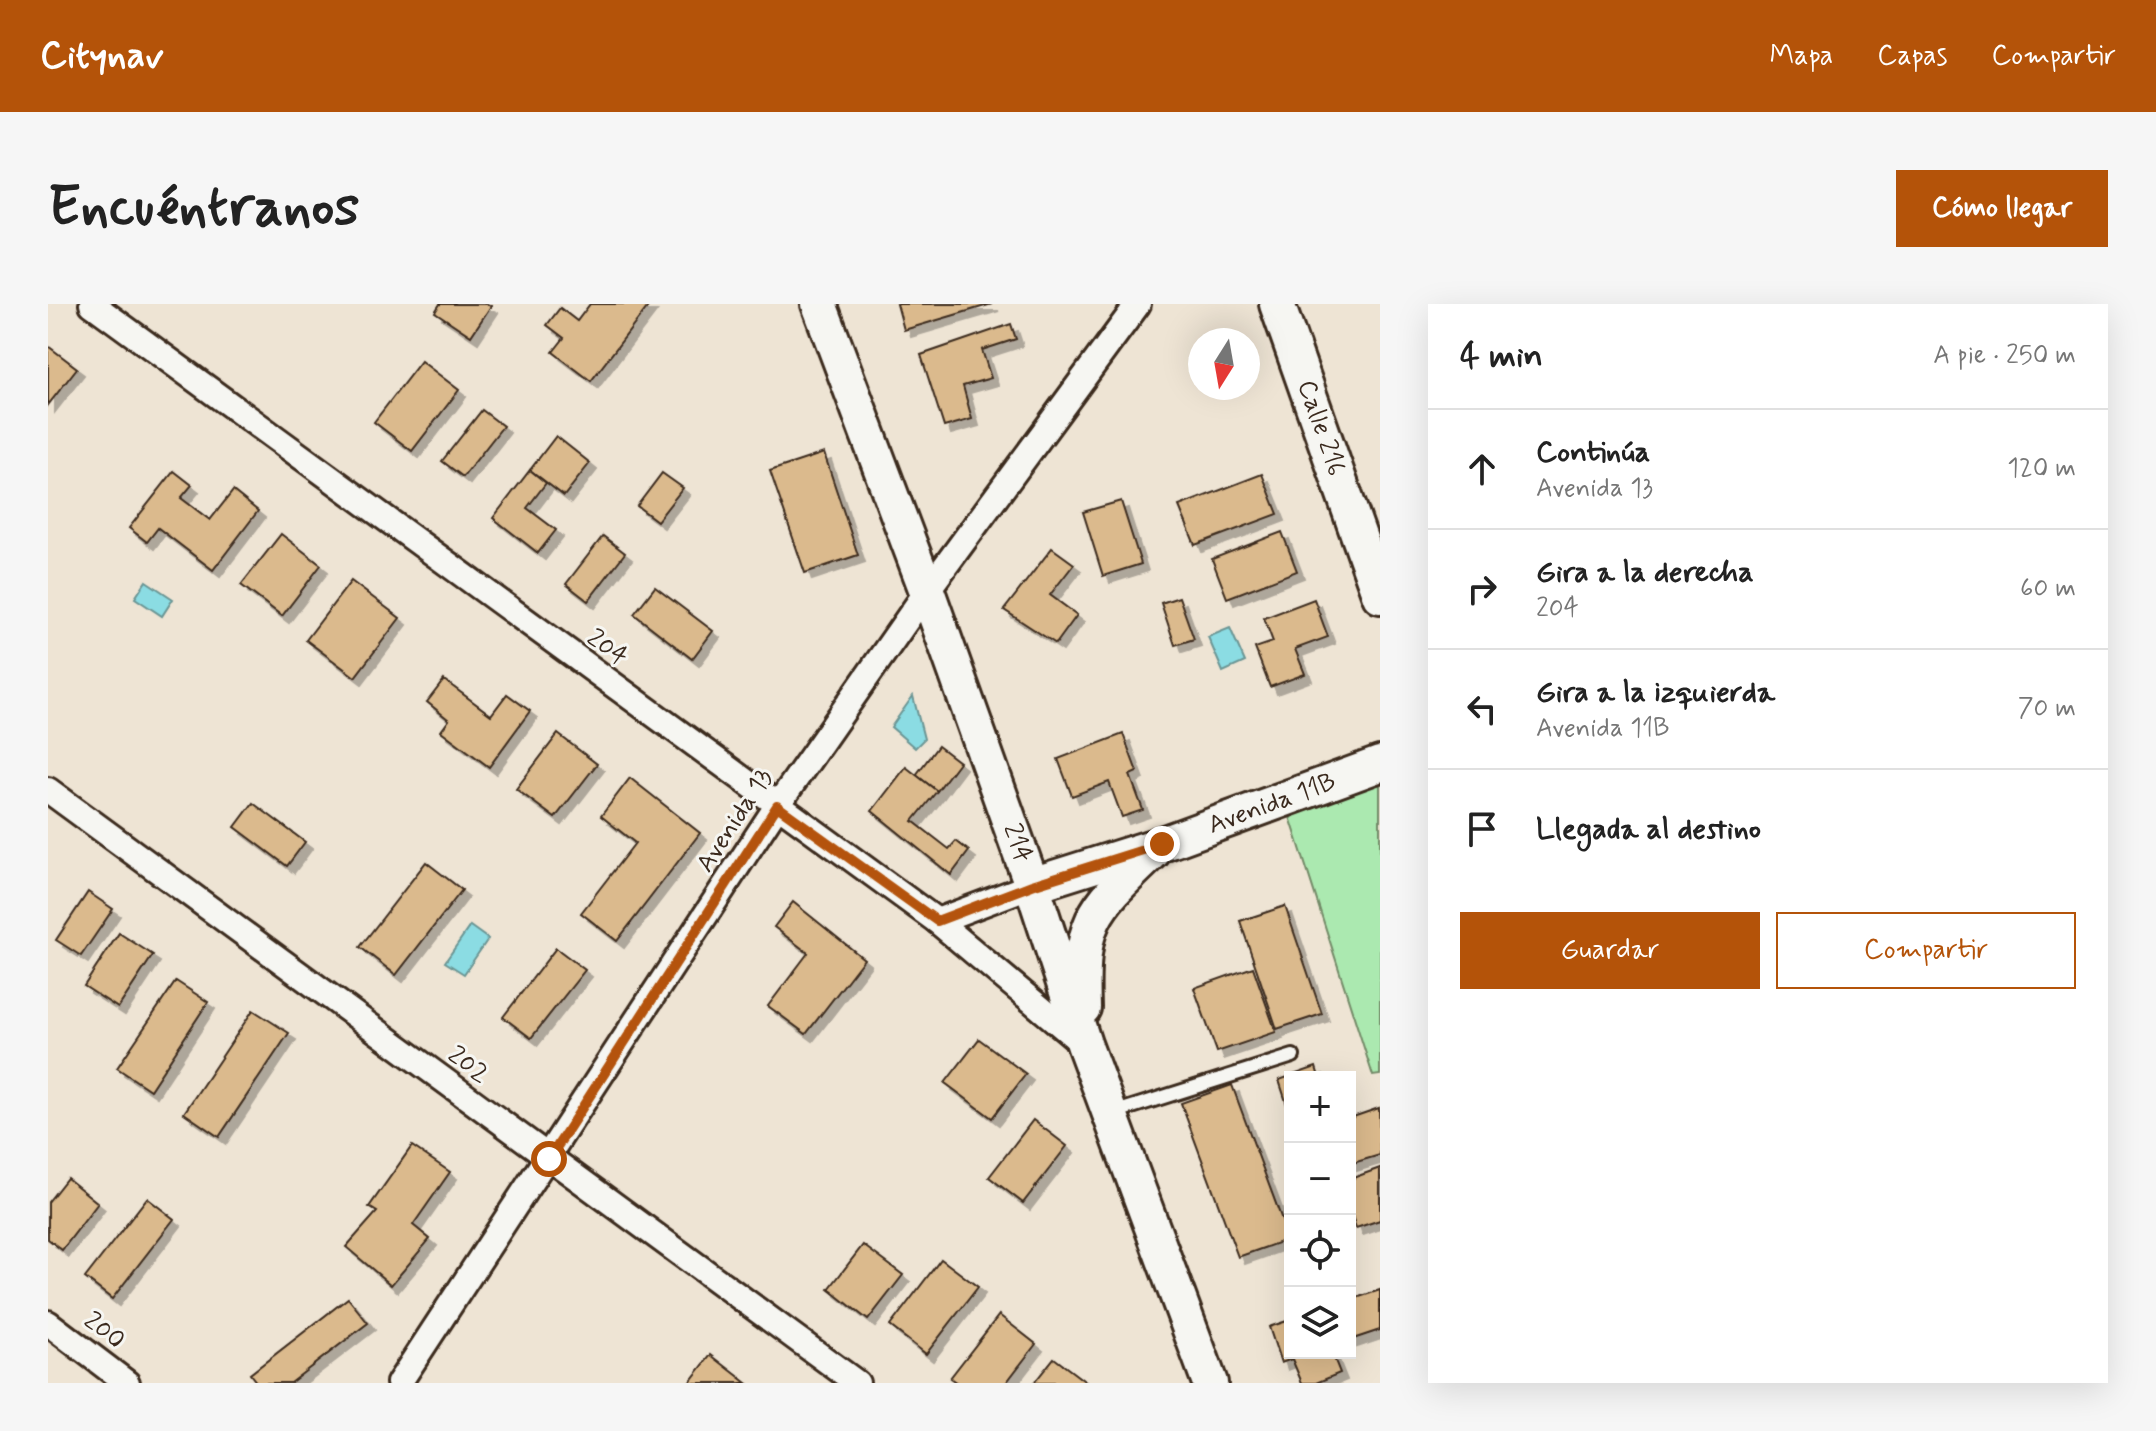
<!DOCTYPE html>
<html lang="es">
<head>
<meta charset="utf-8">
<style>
  :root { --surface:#fff; --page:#f6f6f6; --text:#222; --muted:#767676; --line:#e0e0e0; --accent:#b45309 }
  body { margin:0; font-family:Mynerve,sans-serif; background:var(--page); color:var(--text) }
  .controls { position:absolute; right:24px; bottom:24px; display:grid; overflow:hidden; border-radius:0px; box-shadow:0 8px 32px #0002 }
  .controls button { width:72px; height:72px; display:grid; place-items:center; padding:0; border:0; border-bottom:2px solid var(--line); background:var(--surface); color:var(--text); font:40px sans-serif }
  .compass { position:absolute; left:1140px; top:24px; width:72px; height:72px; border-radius:50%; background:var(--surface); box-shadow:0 8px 32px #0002; rotate:191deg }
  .stop { position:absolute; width:24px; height:24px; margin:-18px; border:6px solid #b45309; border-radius:50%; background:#fff }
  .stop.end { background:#b45309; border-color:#fff; box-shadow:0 2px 8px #0008 }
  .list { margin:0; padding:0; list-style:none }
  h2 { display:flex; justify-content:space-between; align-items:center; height:104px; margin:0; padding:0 32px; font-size:34px }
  h2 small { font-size:26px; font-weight:400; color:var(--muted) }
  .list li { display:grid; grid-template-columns:52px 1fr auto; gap:24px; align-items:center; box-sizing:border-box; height:120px; padding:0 32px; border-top:2px solid var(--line) }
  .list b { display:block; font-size:30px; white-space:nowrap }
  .list p { margin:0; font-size:26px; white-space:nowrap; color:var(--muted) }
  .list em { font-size:26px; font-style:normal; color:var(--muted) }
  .actions { display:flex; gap:16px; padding:24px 32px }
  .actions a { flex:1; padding:18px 0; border:2px solid var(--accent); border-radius:0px; text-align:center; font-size:28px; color:var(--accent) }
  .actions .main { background:var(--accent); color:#fff }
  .icon { flex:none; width:44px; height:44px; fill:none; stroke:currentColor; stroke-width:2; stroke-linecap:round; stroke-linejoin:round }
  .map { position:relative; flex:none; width:1332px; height:1079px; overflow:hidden; border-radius:0px }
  header { display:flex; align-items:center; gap:48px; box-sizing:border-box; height:112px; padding:0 40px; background:var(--accent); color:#fff }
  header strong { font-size:38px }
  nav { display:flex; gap:44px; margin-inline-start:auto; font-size:28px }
  .intro { display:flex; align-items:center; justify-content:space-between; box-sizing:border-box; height:192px; padding:0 48px }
  h1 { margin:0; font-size:56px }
  .button { padding:20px 36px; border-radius:0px; background:var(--accent); color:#fff; font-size:28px; font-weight:700 }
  main { display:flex; gap:48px; padding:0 48px }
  aside { flex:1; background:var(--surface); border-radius:0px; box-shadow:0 8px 32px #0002 }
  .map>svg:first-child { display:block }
</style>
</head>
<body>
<header>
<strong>Citynav</strong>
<nav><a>Mapa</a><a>Capas</a><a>Compartir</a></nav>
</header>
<div class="intro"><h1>Encuéntranos</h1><a class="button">Cómo llegar</a></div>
<main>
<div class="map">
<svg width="1332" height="1079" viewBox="0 0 1332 1079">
  <defs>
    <filter id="shadow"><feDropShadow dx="7" dy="7" stdDeviation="0" flood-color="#0004"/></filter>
  </defs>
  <rect width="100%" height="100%" fill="#eee4d4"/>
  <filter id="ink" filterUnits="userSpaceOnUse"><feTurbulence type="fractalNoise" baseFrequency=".0125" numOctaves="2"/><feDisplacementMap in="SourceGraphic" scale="16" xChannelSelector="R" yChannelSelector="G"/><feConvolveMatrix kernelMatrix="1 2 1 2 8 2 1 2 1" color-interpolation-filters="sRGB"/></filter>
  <g filter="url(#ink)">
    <path fill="#abe9b0" stroke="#738a67" stroke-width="2" d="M 1332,462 L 1332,771 L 1325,772 L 1237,497 Z"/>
    <g fill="#8bdce3" stroke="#6b9594" stroke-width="2">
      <path d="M 98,277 L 125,295 L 114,312 L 87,294 Z"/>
      <path d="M 1182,324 L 1197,358 L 1175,368 L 1160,333 Z"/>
      <path d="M 865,392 L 876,435 L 867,444 L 843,423 Z"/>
      <path d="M 422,622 L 440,635 L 416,670 L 397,658 Z"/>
    </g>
    <g fill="#dbba8d" stroke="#3b2a1e" stroke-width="2" filter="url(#shadow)">
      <path d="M 392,0 L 439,0 L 443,2 L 423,32 L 387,8 Z"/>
      <path d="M 542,0 L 602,0 L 543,77 L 505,48 L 516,34 L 499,21 L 512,4 L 529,17 Z"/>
      <path d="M 849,0 L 944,0 L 856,26 Z"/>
      <path d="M 963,20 L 968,35 L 934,46 L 943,74 L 915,82 L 924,115 L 896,123 L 873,51 Z"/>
      <path d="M 0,42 L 29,64 L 0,101 Z"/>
      <path d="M 373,57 L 411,86 L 364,147 L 326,118 Z"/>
      <path d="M 434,106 L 455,122 L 415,173 L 394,157 Z"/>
      <path d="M 508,132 L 542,159 L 516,192 L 482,166 Z"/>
      <path d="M 776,149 L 810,251 L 757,269 L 722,167 Z"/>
      <path d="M 482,166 L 498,179 L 479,204 L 508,226 L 490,249 L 445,214 Z"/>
      <path d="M 126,167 L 144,181 L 133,194 L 162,216 L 185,187 L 210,207 L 165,266 L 110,224 L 99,238 L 81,224 Z"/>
      <path d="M 614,169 L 635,184 L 609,217 L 589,202 Z"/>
      <path d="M 1214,170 L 1230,210 L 1147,241 L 1131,202 Z"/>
      <path d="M 1073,197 L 1093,260 L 1055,272 L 1035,208 Z"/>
      <path d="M 1234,228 L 1249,267 L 1179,294 L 1164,255 Z"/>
      <path d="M 233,230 L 273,261 L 234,312 L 193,281 Z"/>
      <path d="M 555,232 L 577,249 L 540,297 L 518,280 Z"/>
      <path d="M 1004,244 L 1026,260 L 1002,291 L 1029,311 L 1008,340 L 956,306 Z"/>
      <path d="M 303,277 L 352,314 L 307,373 L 258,336 Z"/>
      <path d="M 607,283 L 665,327 L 644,355 L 586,310 Z"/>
      <path d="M 1131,293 L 1146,335 L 1127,341 L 1113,299 Z"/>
      <path d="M 1266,295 L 1280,333 L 1247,345 L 1257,370 L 1222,383 L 1207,344 L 1225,338 L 1216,314 Z"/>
      <path d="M 396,376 L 443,411 L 459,390 L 482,407 L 441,463 L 393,427 L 401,416 L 379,398 Z"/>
      <path d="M 510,430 L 549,460 L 507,514 L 468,485 Z"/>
      <path d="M 1075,430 L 1089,468 L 1082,471 L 1095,506 L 1074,513 L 1061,478 L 1024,492 L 1010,455 Z"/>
      <path d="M 890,442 L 911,458 L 889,487 L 868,471 Z"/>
      <path d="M 858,463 L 889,487 L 865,517 L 901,545 L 908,537 L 921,547 L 903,571 L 824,507 Z"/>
      <path d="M 582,474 L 652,529 L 569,637 L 533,609 L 587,539 L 553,512 Z"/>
      <path d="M 205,499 L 257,538 L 239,562 L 187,523 Z"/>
      <path d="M 378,558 L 414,586 L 348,671 L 312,643 Z"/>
      <path d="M 40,588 L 65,605 L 33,652 L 8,636 Z"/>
      <path d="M 745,598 L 816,655 L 758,730 L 720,702 L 760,649 L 726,623 Z"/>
      <path d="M 1237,602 L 1274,710 L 1229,725 L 1192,617 Z"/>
      <path d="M 71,629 L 105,651 L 70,704 L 36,682 Z"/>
      <path d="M 508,644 L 537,666 L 483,734 L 455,713 Z"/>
      <path d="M 1205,663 L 1228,728 L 1169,748 L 1146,684 Z"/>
      <path d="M 128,677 L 160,698 L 102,786 L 69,764 Z"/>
      <path d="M 205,706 L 241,729 L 171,833 L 136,809 Z"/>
      <path d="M 931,735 L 978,770 L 944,814 L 897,779 Z"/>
      <path d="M 1268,763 L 1271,773 L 1242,773 L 1242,810 L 1231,776 Z"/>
      <path d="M 1184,781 L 1241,935 L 1190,953 L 1133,799 Z"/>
      <path d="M 1331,804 L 1332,851 L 1302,860 L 1302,814 Z"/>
      <path d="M 985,816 L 1019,842 L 975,899 L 941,873 Z"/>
      <path d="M 364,842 L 402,868 L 365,921 L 382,935 L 343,981 L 298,943 L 329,908 L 321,903 Z"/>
      <path d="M 1332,864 L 1332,916 L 1308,924 L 1302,906 L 1302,875 Z"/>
      <path d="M 19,874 L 50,899 L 14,946 L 0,935 L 0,898 Z"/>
      <path d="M 99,894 L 126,915 L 64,995 L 37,974 Z"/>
      <path d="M 815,941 L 855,971 L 820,1016 L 781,985 Z"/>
      <path d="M 893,955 L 930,983 L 878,1050 L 842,1022 Z"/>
      <path d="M 1332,986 L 1332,1026 L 1302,1036 L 1302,996 Z"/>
      <path d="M 300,994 L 320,1019 L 242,1079 L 209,1079 L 202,1070 Z"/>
      <path d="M 951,1011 L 988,1040 L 958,1079 L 909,1079 L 902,1074 Z"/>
      <path d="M 1242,1016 L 1242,1049 L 1284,1049 L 1292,1069 L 1268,1079 L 1254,1079 L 1244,1055 L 1233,1059 L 1221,1023 Z"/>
      <path d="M 663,1051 L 699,1079 L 641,1079 Z"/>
      <path d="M 1006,1054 L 1039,1079 L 986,1079 Z"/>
    </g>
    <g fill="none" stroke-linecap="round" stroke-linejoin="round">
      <defs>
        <path id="lane" d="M 1065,809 L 1245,752"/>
        <g id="street">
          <path d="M 44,0 L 889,617 L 1034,739"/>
          <path d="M 0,486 L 809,1079"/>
          <path d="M 889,617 L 984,581"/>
          <path d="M 0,1019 L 79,1079"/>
          <path d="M 351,1079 L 729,502 L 879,287 L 1090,0"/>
        </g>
        <g id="secondary">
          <path d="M 771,0 L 879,287 L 984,581 L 1036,740 L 1162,1079"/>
          <path d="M 1229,0 L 1332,292"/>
          <path d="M 984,581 L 1114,540 L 1332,460"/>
          <path d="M 1035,704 C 1032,615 1043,607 1106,547"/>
        </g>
      </defs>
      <use href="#lane" stroke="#3b2a1e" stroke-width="18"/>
      <use href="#street" stroke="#3b2a1e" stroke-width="30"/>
      <use href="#secondary" stroke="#3b2a1e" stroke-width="40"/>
      <use href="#lane" stroke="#f6f6f2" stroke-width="12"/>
      <use href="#street" stroke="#f6f6f2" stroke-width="24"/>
      <use href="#secondary" stroke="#f6f6f2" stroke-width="34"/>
    </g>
  </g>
  <g fill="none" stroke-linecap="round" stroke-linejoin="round" filter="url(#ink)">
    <path stroke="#b45309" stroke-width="10" d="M 501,855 L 729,502 L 889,617 L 984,581 L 1114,540"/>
  </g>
  <g text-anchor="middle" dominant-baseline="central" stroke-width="6" stroke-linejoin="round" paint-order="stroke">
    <g font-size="26" fill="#3b2a1e" stroke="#f6f6f2">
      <text transform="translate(1273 124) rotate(71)">Calle 216</text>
      <text transform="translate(559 344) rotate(36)">204</text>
      <text transform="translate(1224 500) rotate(-20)">Avenida 11B</text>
      <text transform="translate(687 517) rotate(-57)">Avenida 13</text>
      <text transform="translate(969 539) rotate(70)">214</text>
      <text transform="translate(420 761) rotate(36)">202</text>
      <text transform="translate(56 1027) rotate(37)">200</text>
    </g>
  </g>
</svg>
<div class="controls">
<button>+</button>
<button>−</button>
<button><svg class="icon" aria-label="locate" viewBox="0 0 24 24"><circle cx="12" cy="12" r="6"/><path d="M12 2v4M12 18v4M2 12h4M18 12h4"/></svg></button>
<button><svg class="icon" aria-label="layers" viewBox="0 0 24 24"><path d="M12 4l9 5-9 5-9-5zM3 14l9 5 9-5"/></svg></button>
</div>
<svg class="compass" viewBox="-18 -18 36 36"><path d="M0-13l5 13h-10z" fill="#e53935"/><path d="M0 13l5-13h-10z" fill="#767676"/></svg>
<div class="stop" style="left:501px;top:855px"></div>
<div class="stop end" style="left:1114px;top:540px"></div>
</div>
<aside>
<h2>4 min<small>A pie · 250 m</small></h2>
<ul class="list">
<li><svg class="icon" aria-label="ahead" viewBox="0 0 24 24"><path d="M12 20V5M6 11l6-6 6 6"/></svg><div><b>Continúa</b><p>Avenida 13</p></div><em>120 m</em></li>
<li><svg class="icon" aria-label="right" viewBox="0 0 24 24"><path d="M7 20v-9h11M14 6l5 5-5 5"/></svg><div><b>Gira a la derecha</b><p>204</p></div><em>60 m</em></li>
<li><svg class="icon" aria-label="left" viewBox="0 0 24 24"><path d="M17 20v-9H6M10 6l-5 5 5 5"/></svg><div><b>Gira a la izquierda</b><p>Avenida 11B</p></div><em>70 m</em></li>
<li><svg class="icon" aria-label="arrive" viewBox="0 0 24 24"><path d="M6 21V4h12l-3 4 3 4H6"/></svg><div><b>Llegada al destino</b></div></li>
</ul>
<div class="actions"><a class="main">Guardar</a><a>Compartir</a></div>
</aside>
</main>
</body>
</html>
